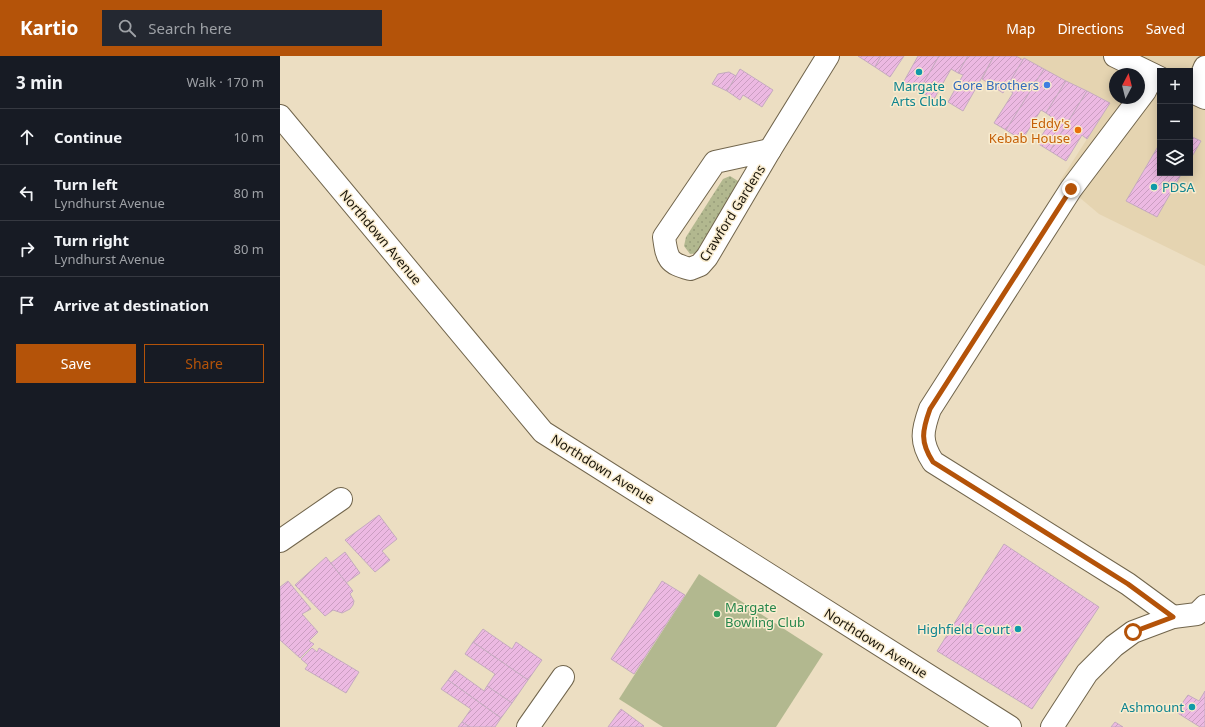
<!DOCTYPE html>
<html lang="en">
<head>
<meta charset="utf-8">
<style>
  :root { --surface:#171b24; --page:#242831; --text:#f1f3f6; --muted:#9ea1a6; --line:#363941; --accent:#b45309 }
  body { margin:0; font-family:"Noto Sans",sans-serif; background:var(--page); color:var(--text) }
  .controls { position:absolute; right:12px; top:12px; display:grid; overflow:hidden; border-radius:0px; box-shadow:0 2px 10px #0003 }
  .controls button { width:36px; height:36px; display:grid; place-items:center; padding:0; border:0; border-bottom:1px solid var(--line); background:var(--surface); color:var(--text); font:20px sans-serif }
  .compass { position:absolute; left:829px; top:12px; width:36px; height:36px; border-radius:50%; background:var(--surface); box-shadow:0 2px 10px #0003; rotate:7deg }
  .stop { position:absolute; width:12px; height:12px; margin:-9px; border:3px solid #b45309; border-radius:50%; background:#fff }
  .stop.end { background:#b45309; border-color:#fff; box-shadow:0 1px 4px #0008 }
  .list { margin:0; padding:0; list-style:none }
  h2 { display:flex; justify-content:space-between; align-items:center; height:52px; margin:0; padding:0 16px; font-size:17px }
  h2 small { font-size:13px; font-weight:400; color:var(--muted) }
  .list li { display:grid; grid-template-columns:26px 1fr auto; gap:12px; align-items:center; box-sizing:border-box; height:56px; padding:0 16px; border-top:1px solid var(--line) }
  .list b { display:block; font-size:15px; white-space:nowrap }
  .list p { margin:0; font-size:13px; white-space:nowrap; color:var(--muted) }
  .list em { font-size:13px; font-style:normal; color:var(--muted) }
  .actions { display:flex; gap:8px; padding:12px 16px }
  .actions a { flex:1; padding:9px 0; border:1px solid var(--accent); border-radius:0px; text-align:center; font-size:14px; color:var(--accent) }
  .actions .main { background:var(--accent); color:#fff }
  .icon { flex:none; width:22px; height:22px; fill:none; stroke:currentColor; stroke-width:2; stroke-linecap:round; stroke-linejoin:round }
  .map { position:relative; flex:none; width:925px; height:671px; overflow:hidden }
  header { display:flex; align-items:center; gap:24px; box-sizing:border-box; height:56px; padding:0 20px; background:var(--accent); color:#fff }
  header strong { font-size:19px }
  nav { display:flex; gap:22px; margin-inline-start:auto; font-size:14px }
  .search { width:280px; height:36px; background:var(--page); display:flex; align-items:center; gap:10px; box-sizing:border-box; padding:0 14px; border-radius:0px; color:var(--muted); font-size:15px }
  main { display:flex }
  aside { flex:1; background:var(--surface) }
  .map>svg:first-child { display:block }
</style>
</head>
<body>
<header>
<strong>Kartio</strong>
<div class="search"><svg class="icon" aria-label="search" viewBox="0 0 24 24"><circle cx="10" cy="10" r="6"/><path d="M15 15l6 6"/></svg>Search here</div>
<nav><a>Map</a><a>Directions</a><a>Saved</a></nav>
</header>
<main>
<aside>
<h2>3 min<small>Walk · 170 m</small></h2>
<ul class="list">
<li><svg class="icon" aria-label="ahead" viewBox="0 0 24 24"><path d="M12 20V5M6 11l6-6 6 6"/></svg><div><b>Continue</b></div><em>10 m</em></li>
<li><svg class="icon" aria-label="left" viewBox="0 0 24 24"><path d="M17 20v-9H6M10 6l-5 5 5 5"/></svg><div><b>Turn left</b><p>Lyndhurst Avenue</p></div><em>80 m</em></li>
<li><svg class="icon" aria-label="right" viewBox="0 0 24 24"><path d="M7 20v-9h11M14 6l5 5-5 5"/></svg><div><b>Turn right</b><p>Lyndhurst Avenue</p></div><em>80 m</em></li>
<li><svg class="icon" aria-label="arrive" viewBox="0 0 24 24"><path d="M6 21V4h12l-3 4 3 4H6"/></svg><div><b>Arrive at destination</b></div></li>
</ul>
<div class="actions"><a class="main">Save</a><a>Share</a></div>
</aside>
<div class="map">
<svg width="925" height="671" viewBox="0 0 925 671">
  <defs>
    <pattern id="grass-dots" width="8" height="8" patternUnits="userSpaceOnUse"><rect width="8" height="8" fill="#b2b88f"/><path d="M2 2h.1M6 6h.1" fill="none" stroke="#989d7a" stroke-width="1.8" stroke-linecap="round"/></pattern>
    <pattern id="building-hatch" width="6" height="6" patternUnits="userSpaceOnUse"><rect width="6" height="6" fill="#ecb9e2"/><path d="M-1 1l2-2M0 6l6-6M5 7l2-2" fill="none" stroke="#ca9ec1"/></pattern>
  </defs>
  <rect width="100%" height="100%" fill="#ecdec2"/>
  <path fill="#e5d4b1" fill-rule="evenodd" d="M 646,0 L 925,0 L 925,210 L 819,158 L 780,125 L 807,83 L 726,32 L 723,37 L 702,23 L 683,19 ZM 880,15 L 910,15 L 910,117 L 880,117 ZM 835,18 L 859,18 L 859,42 L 835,42 Z"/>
  <path fill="url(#grass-dots)" d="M 450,120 L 458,125 L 458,131 L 419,197 L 410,198 L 404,190 L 406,181 L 443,123 Z"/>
  <path fill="#b2b88f" d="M 419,518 L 543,598 L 496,671 L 383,671 L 339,643 Z"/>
  <g fill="url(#building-hatch)" stroke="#c5abbf">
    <path d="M 578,0 L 601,0 L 595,11 Z"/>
    <path d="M 601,0 L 624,0 L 610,21 L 595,11 Z"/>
    <path d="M 638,0 L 659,0 L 639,35 L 623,27 Z"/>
    <path d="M 659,0 L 688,0 L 678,17 L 671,13 L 654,43 L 639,35 Z"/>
    <path d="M 688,0 L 714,0 L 683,55 L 668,46 L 683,19 L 678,17 Z"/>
    <path d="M 714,0 L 736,0 L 743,4 L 723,37 L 702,23 Z"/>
    <path d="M 744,2 L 764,13 L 726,74 L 714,67 L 733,37 L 726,32 Z"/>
    <path d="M 460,13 L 493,34 L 482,51 L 463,39 L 460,44 L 447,35 Z"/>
    <path d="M 764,13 L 786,25 L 766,57 L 761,54 L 742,84 L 726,74 Z"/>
    <path d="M 449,16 L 456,20 L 447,35 L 432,28 L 438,18 Z"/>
    <path d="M 786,25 L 807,35 L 770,95 L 757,87 L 773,62 L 766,57 Z"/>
    <path d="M 807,35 L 830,47 L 807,83 L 802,79 L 786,105 L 770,95 Z"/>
    <path d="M 910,80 L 921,85 L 910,104 Z"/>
    <path d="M 880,87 L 880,117 L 902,117 L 877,161 L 846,145 Z"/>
    <path d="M 99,459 L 117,483 L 102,495 L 110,504 L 95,516 L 65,484 Z"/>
    <path d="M 724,488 L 819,551 L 752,653 L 657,595 Z"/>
    <path d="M 65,496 L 80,517 L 66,527 L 51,507 Z"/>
    <path d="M 46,501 L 73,535 L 70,538 L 74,545 L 73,549 L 70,553 L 62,557 L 53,554 L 45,560 L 15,529 Z"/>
    <path d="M 8,525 L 31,553 L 22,558 L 38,576 L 29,585 L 34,588 L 20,602 L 0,584 L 0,531 Z"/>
    <path d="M 382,525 L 405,539 L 354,618 L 331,603 Z"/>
    <path d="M 203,573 L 232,593 L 236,586 L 262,604 L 248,624 L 193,586 Z"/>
    <path d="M 193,586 L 248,624 L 232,647 L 207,630 L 215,618 L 185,598 Z"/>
    <path d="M 32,592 L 37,596 L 39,592 L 79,616 L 66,637 L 25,613 L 28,609 L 21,603 Z"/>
    <path d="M 175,614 L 204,635 L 207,630 L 232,647 L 221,662 L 168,624 Z"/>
    <path d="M 168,624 L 221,662 L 215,671 L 190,671 L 182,666 L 191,653 L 161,633 Z"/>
    <path d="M 925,635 L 925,671 L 920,671 L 896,656 L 908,639 L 919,645 Z"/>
    <path d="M 341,653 L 364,670 L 363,671 L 328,671 Z"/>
    <path d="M 182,666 L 190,671 L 178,671 Z"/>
    <path d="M 835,666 L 843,671 L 831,671 Z"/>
  </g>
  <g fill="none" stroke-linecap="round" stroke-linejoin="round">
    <defs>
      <g id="minor">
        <path d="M 873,19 L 865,35 L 791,133 L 650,353 C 642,375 640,386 653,406 L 848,528 L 893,561"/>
        <path d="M 914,37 L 925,11"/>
        <path d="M 0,60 L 263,376 L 730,671"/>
        <path d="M 490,94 L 427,201 L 420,209 L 410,213 C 388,207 387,203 384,181 L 435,106 Z"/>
        <path d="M 490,94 L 548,0"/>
        <path d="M 0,485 L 61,443"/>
        <path d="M 248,671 L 283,621"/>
        <path d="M 772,671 L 807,617 L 834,590 L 853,576 L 893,561 L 917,558 L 925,550"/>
      </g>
      <g id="secondary">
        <path d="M 835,0 L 880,22"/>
        <path d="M 910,35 L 925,42"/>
      </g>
    </defs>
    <use href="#minor" stroke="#71654c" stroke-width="24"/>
    <use href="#secondary" stroke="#71654c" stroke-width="24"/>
    <use href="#minor" stroke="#fff" stroke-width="22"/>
    <use href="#secondary" stroke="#fff" stroke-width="22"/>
  </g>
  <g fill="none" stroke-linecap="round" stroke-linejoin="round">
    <path stroke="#b45309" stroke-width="5" d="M 791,133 L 650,353 C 642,375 640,386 653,406 L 848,528 L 893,561 L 853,576"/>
  </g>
  <g fill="#0f9aa8" stroke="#f9eccf" stroke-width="1.5">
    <circle cx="639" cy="16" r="4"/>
    <circle cx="874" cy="131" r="4"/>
    <circle cx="738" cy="573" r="4"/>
    <circle cx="912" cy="651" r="4"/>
  </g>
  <circle fill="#3f7fe0" stroke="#f9eccf" stroke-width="1.5" cx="767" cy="29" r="4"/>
  <circle fill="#e8710a" stroke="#f9eccf" stroke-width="1.5" cx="798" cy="74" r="4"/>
  <circle fill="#2e9e5b" stroke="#f9eccf" stroke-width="1.5" cx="437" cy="558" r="4"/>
  <g text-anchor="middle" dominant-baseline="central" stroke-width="3" stroke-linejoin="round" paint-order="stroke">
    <g font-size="13" fill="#366cbe" stroke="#f9eccf" text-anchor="end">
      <text x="759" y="29">Gore Brothers</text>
    </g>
    <g font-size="13" fill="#0d838f" stroke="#f9eccf" text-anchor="end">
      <text x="639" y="30" text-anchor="middle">Margate<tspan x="639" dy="15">Arts Club</tspan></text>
      <text x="882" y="131" text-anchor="start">PDSA</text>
      <text x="730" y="573">Highfield Court</text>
      <text x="904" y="651">Ashmount</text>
    </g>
    <g font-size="13" fill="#c56008" stroke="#f9eccf" text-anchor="end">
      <text x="790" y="67">Eddy's<tspan x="790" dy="15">Kebab House</tspan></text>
    </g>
    <g font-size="13" fill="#181409" stroke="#f9eccf">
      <text transform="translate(452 157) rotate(-58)">Crawford Gardens</text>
      <text transform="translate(101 181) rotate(50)">Northdown Avenue</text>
      <text transform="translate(323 413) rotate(32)">Northdown Avenue</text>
      <text transform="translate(596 587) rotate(32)">Northdown Avenue</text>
    </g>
    <g font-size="13" fill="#27864d" stroke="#f9eccf" text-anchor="start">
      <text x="445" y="551">Margate<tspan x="445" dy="15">Bowling Club</tspan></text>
    </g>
  </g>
</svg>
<div class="controls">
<button>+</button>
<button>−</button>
<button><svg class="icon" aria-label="layers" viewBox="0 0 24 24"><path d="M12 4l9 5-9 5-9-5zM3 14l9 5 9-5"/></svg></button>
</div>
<svg class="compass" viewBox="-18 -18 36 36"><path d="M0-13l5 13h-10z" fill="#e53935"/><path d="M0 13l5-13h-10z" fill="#9ea1a6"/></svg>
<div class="stop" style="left:853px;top:576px"></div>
<div class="stop end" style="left:791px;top:133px"></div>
</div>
</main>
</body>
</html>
